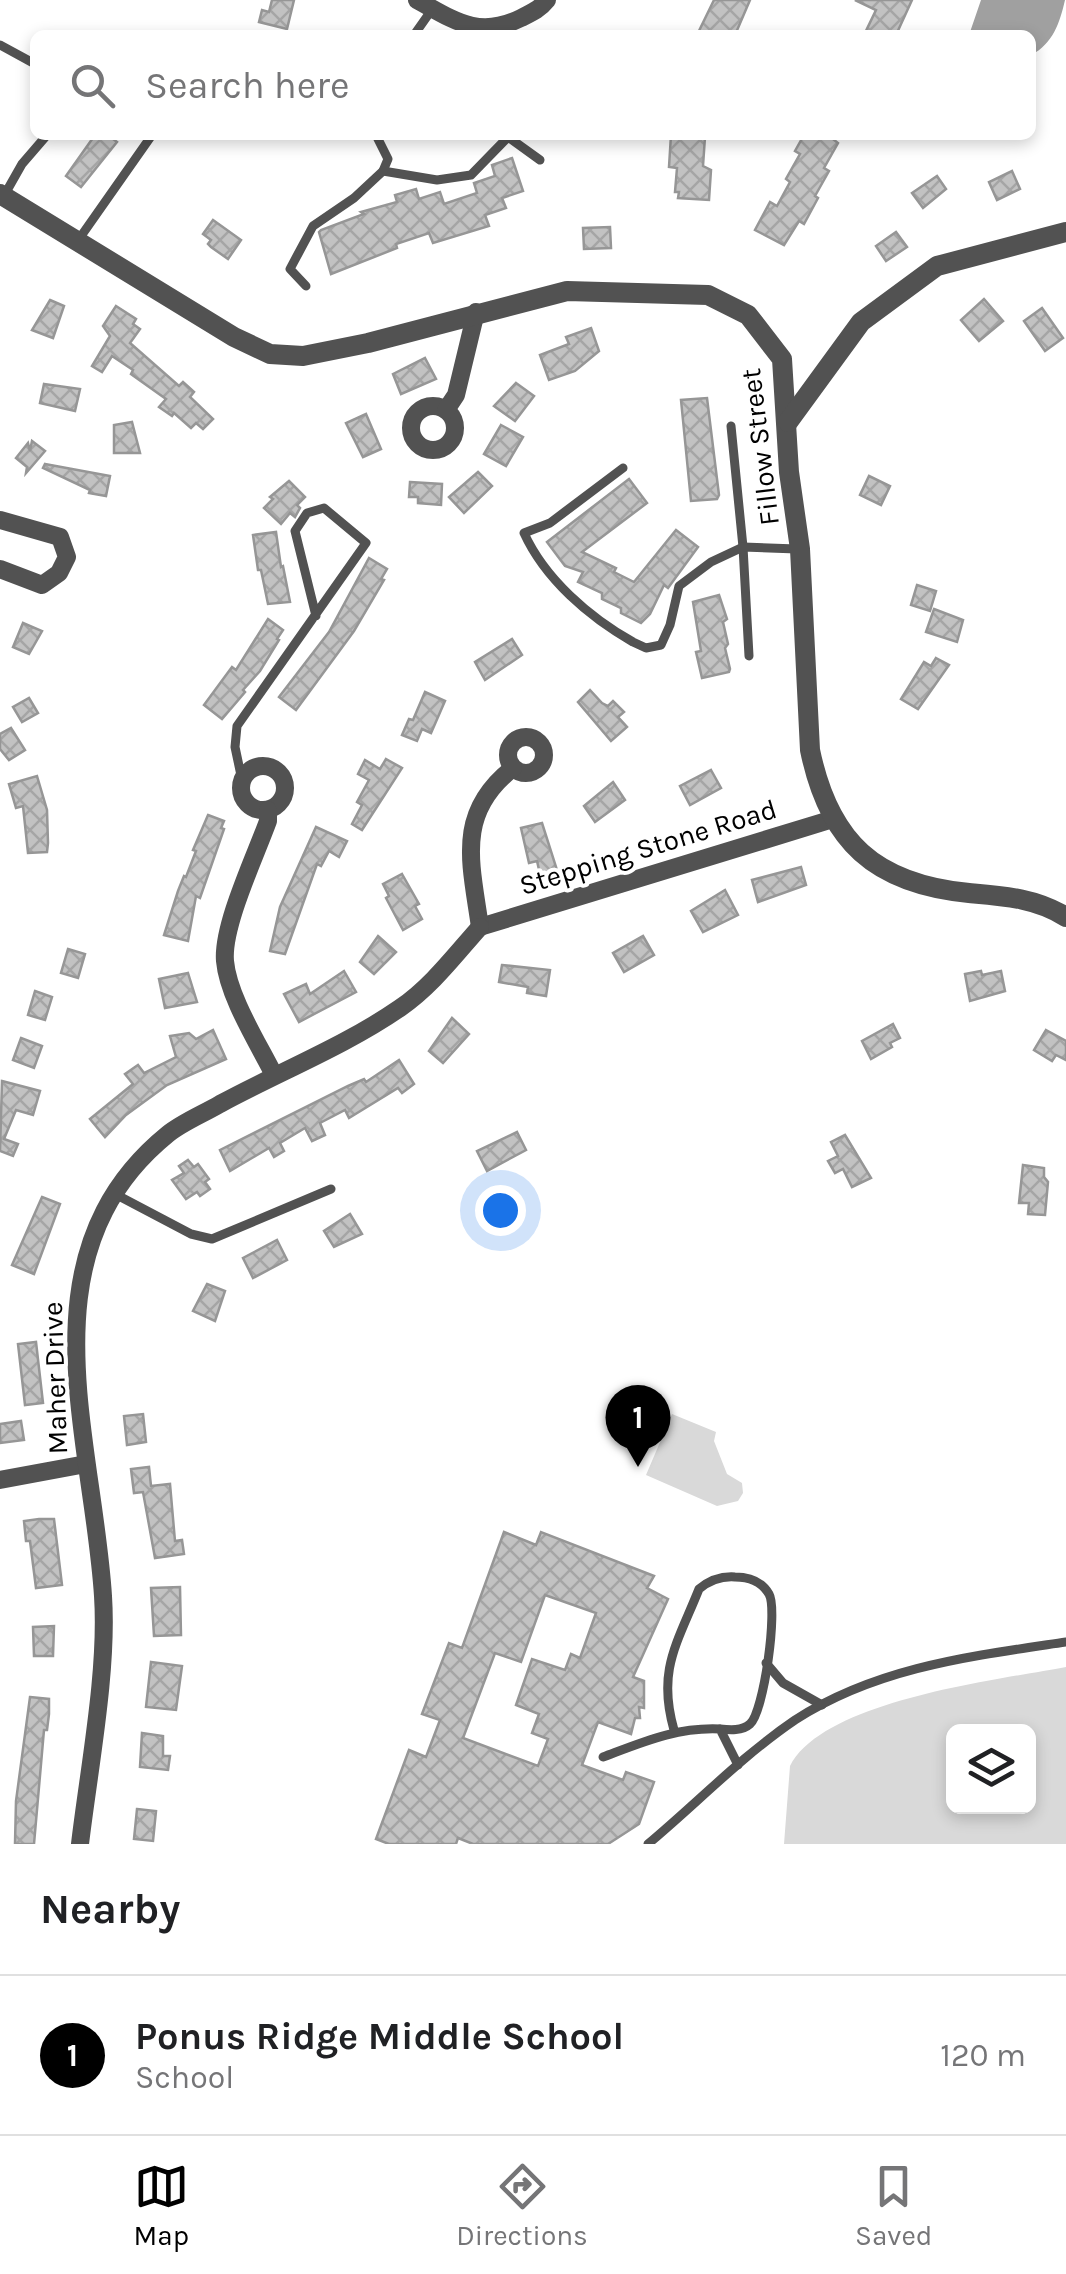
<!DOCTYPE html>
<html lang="en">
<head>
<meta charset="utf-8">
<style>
  :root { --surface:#fff; --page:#f6f6f6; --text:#202124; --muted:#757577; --line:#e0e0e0; --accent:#000 }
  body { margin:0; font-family:Karla,sans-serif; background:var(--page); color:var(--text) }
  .controls { position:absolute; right:30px; bottom:30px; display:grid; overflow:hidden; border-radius:15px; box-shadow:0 5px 15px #0003 }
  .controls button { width:90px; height:90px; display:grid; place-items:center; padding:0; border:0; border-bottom:2px solid var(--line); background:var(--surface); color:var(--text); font:50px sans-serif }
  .you { position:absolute; left:500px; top:1210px; width:35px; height:35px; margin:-25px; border:8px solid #fff; border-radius:50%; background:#1a73e8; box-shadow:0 0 0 15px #1a73e833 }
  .badge { display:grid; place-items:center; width:65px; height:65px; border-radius:50%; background:var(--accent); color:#fff; font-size:32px; font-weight:700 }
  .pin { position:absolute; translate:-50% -82px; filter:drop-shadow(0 2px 5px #0008) }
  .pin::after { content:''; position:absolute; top:52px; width:35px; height:30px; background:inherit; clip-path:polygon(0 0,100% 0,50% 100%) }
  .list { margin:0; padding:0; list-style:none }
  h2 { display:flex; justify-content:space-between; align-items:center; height:130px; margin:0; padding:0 40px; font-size:42px }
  h2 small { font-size:32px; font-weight:400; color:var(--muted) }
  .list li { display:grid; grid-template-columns:65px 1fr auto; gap:30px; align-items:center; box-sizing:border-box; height:160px; padding:0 40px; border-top:2px solid var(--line) }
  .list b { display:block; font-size:38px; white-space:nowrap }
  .list p { margin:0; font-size:32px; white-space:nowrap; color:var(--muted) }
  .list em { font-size:32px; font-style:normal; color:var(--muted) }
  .icon { flex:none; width:55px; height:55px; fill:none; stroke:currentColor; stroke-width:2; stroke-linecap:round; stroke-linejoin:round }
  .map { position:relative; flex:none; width:1066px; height:1844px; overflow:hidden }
  .search { position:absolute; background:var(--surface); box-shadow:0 5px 15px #0003; left:30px; right:30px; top:30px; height:110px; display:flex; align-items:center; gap:25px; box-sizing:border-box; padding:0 35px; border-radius:15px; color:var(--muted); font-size:38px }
  .sheet { height:290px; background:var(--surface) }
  nav { display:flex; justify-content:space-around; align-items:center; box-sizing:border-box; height:140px; border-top:2px solid var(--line); background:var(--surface); font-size:28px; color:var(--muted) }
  nav a { display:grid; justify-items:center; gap:5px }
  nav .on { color:var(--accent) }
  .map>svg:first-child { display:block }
</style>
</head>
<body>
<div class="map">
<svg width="1066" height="1844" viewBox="0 0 1066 1844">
  <defs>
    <pattern id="building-cross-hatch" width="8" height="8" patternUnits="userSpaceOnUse" patternTransform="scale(2.5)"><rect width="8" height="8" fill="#c2c2c2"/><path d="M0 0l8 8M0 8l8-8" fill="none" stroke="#a5a5a5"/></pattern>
  </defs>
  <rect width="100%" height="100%" fill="#fff"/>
  <g fill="#d9d9d9" fill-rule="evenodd">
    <path d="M 672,1414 L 716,1432 L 714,1441 L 727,1474 L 742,1483 L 743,1493 L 738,1501 L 717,1506 L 646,1475 Z"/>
    <path d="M 1066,1667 L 1066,1844 L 784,1844 L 790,1766 C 824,1700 998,1680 1066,1667 ZM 954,1732 L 1028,1732 L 1028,1806 L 954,1806 Z"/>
  </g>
  <path fill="#a0a0a0" d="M 981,0 L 1065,0 C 1060,22 1053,44 1031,55 L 1031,35 L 969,35 Z"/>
  <g fill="url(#building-cross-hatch)" stroke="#969696" stroke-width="2.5" fill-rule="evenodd">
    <path d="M 272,0 L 294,0 L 287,29 L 259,22 L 262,10 L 269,12 Z"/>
    <path d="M 714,0 L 750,0 L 735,35 L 697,35 Z"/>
    <path d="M 855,0 L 912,0 L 896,35 L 864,35 L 876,10 Z"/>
    <path d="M 95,135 L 108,135 L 117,142 L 81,187 L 66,176 Z"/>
    <path d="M 671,135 L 705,137 L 703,166 L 711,170 L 709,200 L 678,198 L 679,192 L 675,192 L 677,168 L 669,167 Z"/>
    <path d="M 804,135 L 828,135 L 838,143 L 824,168 L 829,171 L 815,196 L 818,198 L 804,224 L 799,221 L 784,245 L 755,230 L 770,202 L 777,206 L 790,182 L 786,179 L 800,154 L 795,151 Z"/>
    <path d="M 512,158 L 523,191 L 502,198 L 506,208 L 485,215 L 489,226 L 433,243 L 429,233 L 396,244 L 397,248 L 331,274 L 319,232 L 321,230 L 364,214 L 361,212 L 397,202 L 395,195 L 416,189 L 419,199 L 440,192 L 444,204 L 477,193 L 474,183 L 495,176 L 492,165 Z"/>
    <path d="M 1012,171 L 1020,189 L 997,200 L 989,182 Z"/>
    <path d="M 937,176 L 946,189 L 923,208 L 912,193 Z"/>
    <path d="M 213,220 L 241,240 L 228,259 L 211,247 L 208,244 L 211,240 L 203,234 Z"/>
    <path d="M 610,227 L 611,248 L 584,249 L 583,228 Z"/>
    <path d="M 896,232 L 907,247 L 886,261 L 876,246 Z"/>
    <path d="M 984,299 L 1003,321 L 979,341 L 961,320 Z"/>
    <path d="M 50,300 L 64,306 L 53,338 L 32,330 Z"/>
    <path d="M 116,306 L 136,319 L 133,324 L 140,329 L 130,343 L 179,386 L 183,382 L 194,392 L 190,397 L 213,419 L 203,429 L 196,423 L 191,428 L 174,413 L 172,416 L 159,407 L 166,399 L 131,374 L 133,370 L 112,356 L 102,372 L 92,366 L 110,336 L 103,326 Z"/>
    <path d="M 1042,308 L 1063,338 L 1045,351 L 1024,321 Z"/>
    <path d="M 591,328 L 599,351 L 575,371 L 549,380 L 540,355 L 569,344 L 566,337 Z"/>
    <path d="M 425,358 L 436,379 L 401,394 L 393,374 Z"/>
    <path d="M 516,383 L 534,396 L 515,421 L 494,406 Z"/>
    <path d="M 44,384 L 80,389 L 75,411 L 40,403 Z"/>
    <path d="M 707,398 L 719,495 L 717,499 L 691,501 L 681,400 Z"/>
    <path d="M 366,414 L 381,449 L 363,457 L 346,423 Z"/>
    <path d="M 132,422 L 140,453 L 114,453 L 114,425 Z"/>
    <path d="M 501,425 L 523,437 L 506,466 L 484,454 Z"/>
    <path d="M 32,441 L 45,451 L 26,473 L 27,467 L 16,458 L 28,443 L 30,451 Z"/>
    <path d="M 45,464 L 110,476 L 106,496 L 89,493 L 90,490 L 43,468 Z"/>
    <path d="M 478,472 L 492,486 L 464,513 L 449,497 Z"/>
    <path d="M 869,476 L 890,486 L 881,505 L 860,495 Z"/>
    <path d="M 629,479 L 647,503 L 582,552 L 616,568 L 614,572 L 634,582 L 676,530 L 698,547 L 668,588 L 664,585 L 650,614 L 641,623 L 621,613 L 621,608 L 602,599 L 602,593 L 578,582 L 583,572 L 565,566 L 547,542 Z"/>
    <path d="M 289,481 L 305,497 L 297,505 L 300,508 L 295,517 L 290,513 L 281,524 L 264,508 L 273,499 L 270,497 Z"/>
    <path d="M 410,482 L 442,484 L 441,505 L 418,503 L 418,497 L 409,497 Z"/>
    <path d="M 276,532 L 281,567 L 283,566 L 290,602 L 268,604 L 261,570 L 258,570 L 253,535 Z"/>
    <path d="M 369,558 L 387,569 L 381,579 L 384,580 L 354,631 L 296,710 L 279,697 L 329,632 Z"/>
    <path d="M 917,585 L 936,591 L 930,611 L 911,605 Z"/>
    <path d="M 719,595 L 727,619 L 723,622 L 728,644 L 725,648 L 730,669 L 729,672 L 702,678 L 696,652 L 701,651 L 693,602 Z"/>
    <path d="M 934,609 L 963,620 L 957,642 L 926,632 Z"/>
    <path d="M 268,619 L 283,630 L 277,639 L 279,640 L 260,671 L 243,690 L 245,692 L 222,719 L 204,705 L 232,667 L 236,670 Z"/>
    <path d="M 23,623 L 42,631 L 29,654 L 13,647 Z"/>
    <path d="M 512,639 L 522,655 L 485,680 L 475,662 Z"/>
    <path d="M 936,658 L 949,665 L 918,709 L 901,699 L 924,662 L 931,666 Z"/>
    <path d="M 590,690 L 602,703 L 608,706 L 613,701 L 624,712 L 618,717 L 627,727 L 611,741 L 578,702 Z"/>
    <path d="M 425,692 L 445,701 L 431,733 L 422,729 L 417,741 L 402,735 L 409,719 L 413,720 Z"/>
    <path d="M 29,698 L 38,713 L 22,722 L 13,707 Z"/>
    <path d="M 11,728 L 25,750 L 9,760 L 0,749 L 0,734 Z"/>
    <path d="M 386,759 L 402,768 L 362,830 L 352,824 L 362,805 L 357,802 L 369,780 L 358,774 L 365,760 L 380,769 Z"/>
    <path d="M 711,770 L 721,788 L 690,805 L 680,786 Z"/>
    <path d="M 37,776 L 47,810 L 48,843 L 47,852 L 28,853 L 23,806 L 16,808 L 9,784 Z"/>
    <path d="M 613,782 L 625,800 L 595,822 L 584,806 Z"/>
    <path d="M 208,815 L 224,821 L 221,828 L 224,829 L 200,898 L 196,896 L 188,941 L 164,935 L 178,891 L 184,876 L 186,877 L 196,851 L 193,850 Z"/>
    <path d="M 542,823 L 557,870 L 540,874 L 537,861 L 529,863 L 521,828 Z"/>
    <path d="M 316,827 L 347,841 L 339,857 L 329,851 L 321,866 L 317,864 L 285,954 L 270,951 L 280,907 Z"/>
    <path d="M 801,867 L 806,885 L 758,902 L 752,880 Z"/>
    <path d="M 402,874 L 419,904 L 415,906 L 422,919 L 403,930 L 386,898 L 389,896 L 383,884 Z"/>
    <path d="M 725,890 L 738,915 L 703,932 L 691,911 Z"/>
    <path d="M 378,936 L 396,952 L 374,974 L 360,962 Z"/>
    <path d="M 643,936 L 654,955 L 624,972 L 613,953 Z"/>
    <path d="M 68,949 L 85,954 L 78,978 L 61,973 Z"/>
    <path d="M 502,965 L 550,970 L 546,996 L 527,993 L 528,987 L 499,982 Z"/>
    <path d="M 344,971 L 356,992 L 299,1022 L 284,994 L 306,984 L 310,994 Z"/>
    <path d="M 981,971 L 982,975 L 1001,971 L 1005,991 L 970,1001 L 965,974 Z"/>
    <path d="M 188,973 L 197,1002 L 165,1008 L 159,979 Z"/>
    <path d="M 35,991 L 52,997 L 45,1020 L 28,1015 Z"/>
    <path d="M 452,1018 L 469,1034 L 443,1063 L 429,1051 Z"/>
    <path d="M 893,1024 L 900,1038 L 890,1043 L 892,1047 L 871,1059 L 862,1041 Z"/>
    <path d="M 213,1030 L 226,1059 L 167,1085 L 126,1115 L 105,1137 L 90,1119 L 133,1084 L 125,1074 L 138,1065 L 144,1073 L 176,1057 L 170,1036 L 189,1033 L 196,1039 Z"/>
    <path d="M 1046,1030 L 1066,1041 L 1066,1060 L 1056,1055 L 1052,1061 L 1034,1050 Z"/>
    <path d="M 21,1038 L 42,1046 L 34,1068 L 13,1060 Z"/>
    <path d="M 399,1060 L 414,1084 L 402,1093 L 398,1088 L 349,1118 L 345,1110 L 320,1123 L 325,1135 L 312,1141 L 305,1128 L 280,1143 L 284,1151 L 274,1157 L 269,1148 L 230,1171 L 220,1150 L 348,1086 L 364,1079 L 366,1082 Z"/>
    <path d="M 2,1081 L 40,1091 L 33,1115 L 16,1110 L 4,1139 L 18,1144 L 13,1156 L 0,1151 Z"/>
    <path d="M 517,1132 L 526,1150 L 487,1171 L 477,1151 Z"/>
    <path d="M 845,1135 L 871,1178 L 852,1187 L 843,1169 L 835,1173 L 828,1161 L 838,1156 L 831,1142 Z"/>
    <path d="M 188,1160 L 194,1167 L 198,1164 L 209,1179 L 205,1182 L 210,1189 L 200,1196 L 197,1192 L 186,1199 L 172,1180 L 184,1173 L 179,1166 Z"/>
    <path d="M 1023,1165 L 1044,1168 L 1044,1177 L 1048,1182 L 1045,1215 L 1028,1214 L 1029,1203 L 1019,1203 Z"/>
    <path d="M 42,1197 L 60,1204 L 34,1274 L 12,1265 Z"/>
    <path d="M 350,1214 L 362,1234 L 334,1247 L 324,1231 Z"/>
    <path d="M 277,1240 L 287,1260 L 253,1278 L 243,1258 Z"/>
    <path d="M 207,1284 L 225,1291 L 215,1321 L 193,1311 Z"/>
    <path d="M 36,1342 L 43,1403 L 25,1405 L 18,1344 Z"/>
    <path d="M 143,1414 L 146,1442 L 127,1445 L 124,1416 Z"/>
    <path d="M 21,1421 L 24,1440 L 0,1443 L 0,1424 Z"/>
    <path d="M 149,1467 L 151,1486 L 170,1484 L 175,1541 L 182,1540 L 184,1554 L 155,1558 L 143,1492 L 134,1493 L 131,1469 Z"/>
    <path d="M 39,1519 L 54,1519 L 62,1585 L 36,1588 L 30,1541 L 26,1541 L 24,1521 Z"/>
    <path d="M 504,1532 L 536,1545 L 541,1532 L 654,1576 L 647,1588 L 668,1599 L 633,1677 L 644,1681 L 644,1708 L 639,1707 L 640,1718 L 635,1718 L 631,1734 L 598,1722 L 582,1765 L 623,1780 L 626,1772 L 654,1782 L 639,1824 L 608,1844 L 473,1844 L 458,1838 L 456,1844 L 389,1844 L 376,1839 L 409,1750 L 426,1757 L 440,1720 L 422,1714 L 449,1643 L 462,1648 ZM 545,1595 L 596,1613 L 580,1658 L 571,1654 L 565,1670 L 532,1659 L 516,1705 L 539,1714 L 532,1733 L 548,1739 L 538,1766 L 463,1738 L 495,1653 L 521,1662 Z"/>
    <path d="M 180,1587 L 181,1635 L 154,1636 L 151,1588 Z"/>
    <path d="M 54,1626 L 53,1656 L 34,1656 L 33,1627 Z"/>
    <path d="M 151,1662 L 182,1666 L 176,1710 L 146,1707 Z"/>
    <path d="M 30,1697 L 49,1699 L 49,1714 L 47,1730 L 44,1730 L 34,1844 L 15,1844 L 16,1801 Z"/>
    <path d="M 142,1733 L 163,1736 L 163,1756 L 170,1756 L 168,1770 L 140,1767 Z"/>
    <path d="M 137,1809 L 156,1811 L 153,1841 L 134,1839 Z"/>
  </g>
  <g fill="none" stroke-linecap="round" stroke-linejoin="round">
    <g stroke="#525252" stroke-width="9">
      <path d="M 414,35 L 433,8"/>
      <path d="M 0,45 L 35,64"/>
      <path d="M 383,171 L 437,180 L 471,175 L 508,137 L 540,160"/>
      <path d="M 5,194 L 22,164 L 47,135"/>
      <path d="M 79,239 L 152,135"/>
      <path d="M 306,286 L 290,269 L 313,226 L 354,198 L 383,171 L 388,159 L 376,135"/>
      <path d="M 731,426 L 743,547 L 749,656"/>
      <path d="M 623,468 L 550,523 L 524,533 C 545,579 589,617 633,642 L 646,648 L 661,645 L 670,625 L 679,586 L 711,562 L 743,547 L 797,549"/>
      <path d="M 242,780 L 235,747 L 237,726 L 366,543 L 324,508 L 307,513 L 295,531 L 316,616"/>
      <path d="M 115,1194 L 191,1234 L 212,1239 L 331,1189"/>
      <path d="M 766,1663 L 783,1683 L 822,1705"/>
      <path d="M 674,1730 C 657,1670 677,1644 699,1589 C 710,1580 721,1576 735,1577 C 749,1577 762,1582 769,1594 C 778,1609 764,1712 750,1724 C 742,1731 730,1730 720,1729"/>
      <path d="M 603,1757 C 643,1742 677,1727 720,1729 L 738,1765"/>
      <path d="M 648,1844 C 697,1803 742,1756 795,1720 C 877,1667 972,1656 1066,1642"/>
    </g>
    <g stroke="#525252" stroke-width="18">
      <path d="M 417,0 C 455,21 479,39 521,18 C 531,13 540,9 547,0"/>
      <circle cx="433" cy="428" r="22"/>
      <path d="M 446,410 L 456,395 L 476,312"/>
      <path d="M 0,520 L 60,537 L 67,557 L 59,573 L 42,585 L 0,569"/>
      <circle cx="526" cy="755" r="18"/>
      <circle cx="263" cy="788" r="22"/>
      <path d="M 268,810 L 268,821 C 255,857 222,926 225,961 C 228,996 258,1043 274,1075"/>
      <path d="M 480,927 L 833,819"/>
      <path d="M 480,927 C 471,863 455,813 513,768"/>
      <path d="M 0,1480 L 86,1464"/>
      <path d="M 80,1844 C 89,1768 108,1671 103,1596 C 93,1437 20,1254 168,1134 C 183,1122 203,1114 220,1104 C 279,1072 345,1046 400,1008 C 431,987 455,955 480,927"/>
    </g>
    <g stroke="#525252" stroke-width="20">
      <path d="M 0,194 L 234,337 L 270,354 L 303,356 L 368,343 L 567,291 L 708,295 L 748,315 L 782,359 L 789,472 L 800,549 L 810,750 C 829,842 875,884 969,893 C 1003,896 1036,898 1066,917"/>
      <path d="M 788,422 L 861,322 L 937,266 L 1066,232"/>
    </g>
  </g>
  <g text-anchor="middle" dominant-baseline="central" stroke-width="8" stroke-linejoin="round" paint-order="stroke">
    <g font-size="28" fill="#000" stroke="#fff">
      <text transform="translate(760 447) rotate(-97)">Fillow Street</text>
      <text transform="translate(648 847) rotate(-17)">Stepping Stone Road</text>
      <text transform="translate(55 1378) rotate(-92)">Maher Drive</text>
    </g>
  </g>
</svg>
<div class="controls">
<button><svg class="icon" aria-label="layers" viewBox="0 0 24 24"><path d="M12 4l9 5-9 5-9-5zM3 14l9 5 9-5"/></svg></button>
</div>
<div class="you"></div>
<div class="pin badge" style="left:638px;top:1467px">1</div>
<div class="search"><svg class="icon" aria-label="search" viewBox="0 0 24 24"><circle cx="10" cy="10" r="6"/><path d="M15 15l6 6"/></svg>Search here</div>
</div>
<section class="sheet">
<h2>Nearby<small></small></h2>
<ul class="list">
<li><span class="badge">1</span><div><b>Ponus Ridge Middle School</b><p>School</p></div><em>120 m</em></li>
</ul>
</section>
<nav>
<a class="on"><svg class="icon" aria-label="map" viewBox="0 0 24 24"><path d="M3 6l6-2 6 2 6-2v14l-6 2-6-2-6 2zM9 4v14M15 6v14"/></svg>Map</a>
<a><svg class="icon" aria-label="directions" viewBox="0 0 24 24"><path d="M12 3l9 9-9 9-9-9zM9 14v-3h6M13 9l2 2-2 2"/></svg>Directions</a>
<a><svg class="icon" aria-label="saved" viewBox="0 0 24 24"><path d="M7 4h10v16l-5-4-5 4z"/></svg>Saved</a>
</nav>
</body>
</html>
